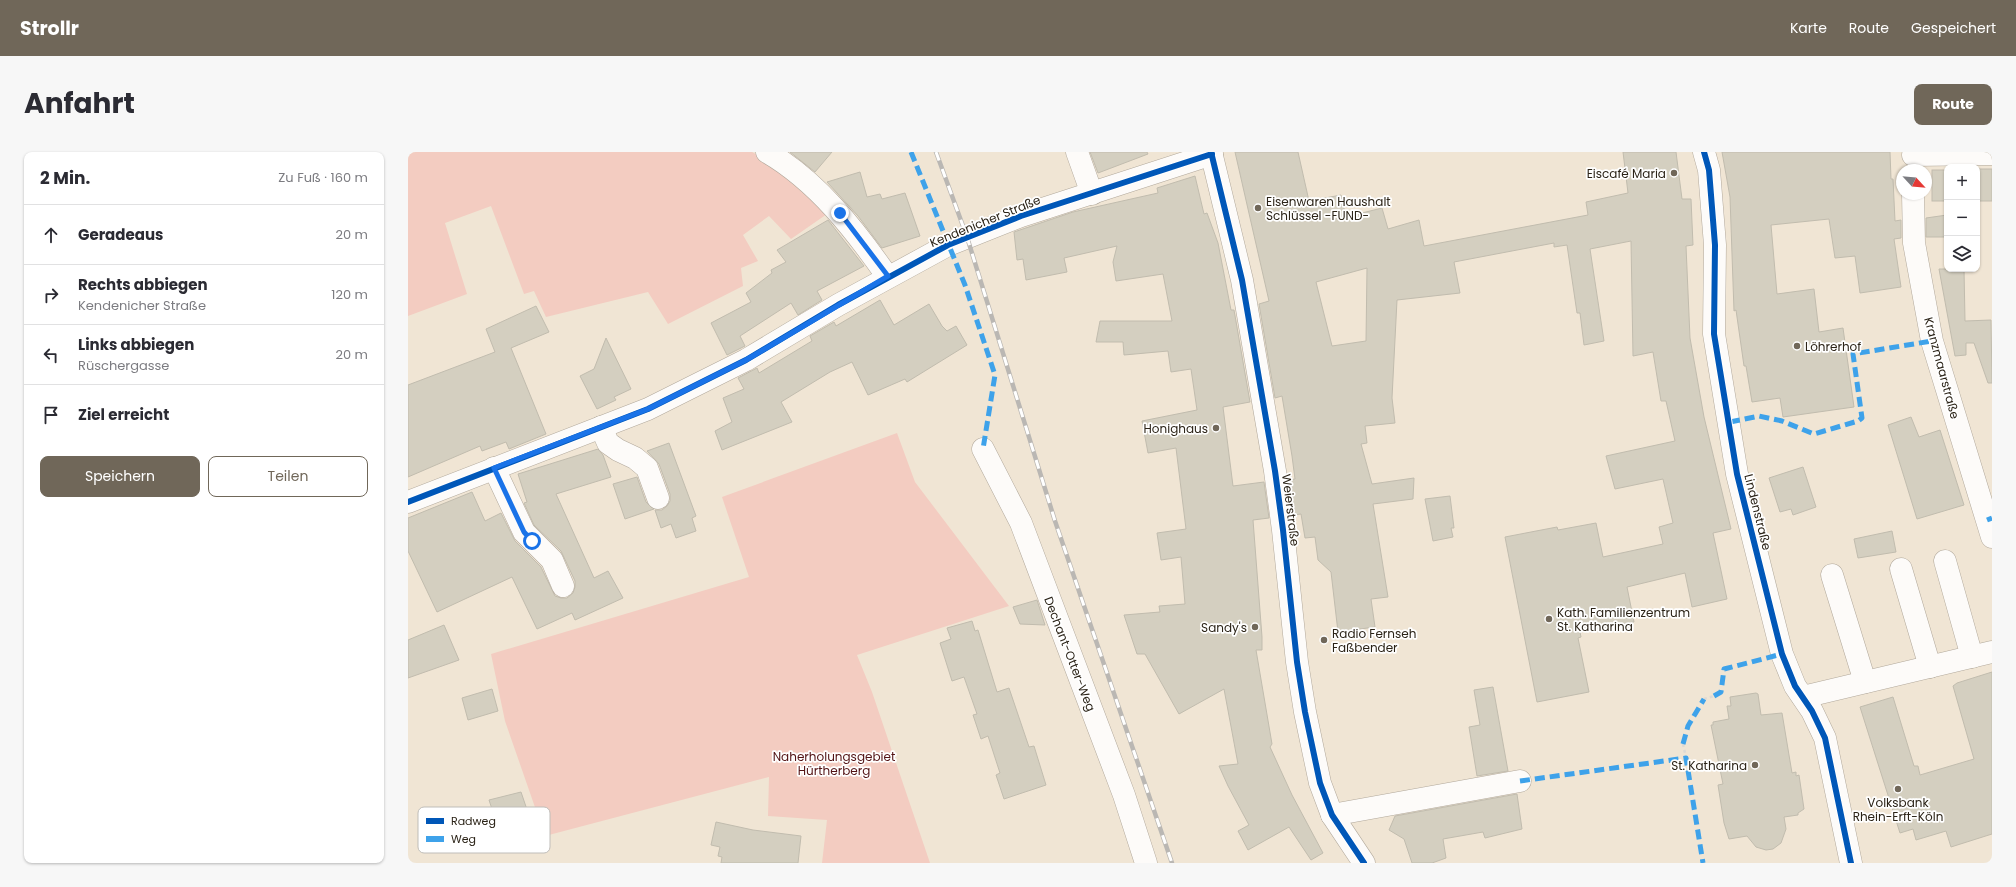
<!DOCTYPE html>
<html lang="de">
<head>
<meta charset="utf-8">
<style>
  :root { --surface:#fff; --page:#f7f7f7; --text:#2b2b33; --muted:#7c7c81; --line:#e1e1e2; --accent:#706759 }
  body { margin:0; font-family:Poppins,sans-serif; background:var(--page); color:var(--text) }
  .controls { position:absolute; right:12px; top:12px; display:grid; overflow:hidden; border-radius:8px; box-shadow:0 1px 3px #0004 }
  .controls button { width:36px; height:36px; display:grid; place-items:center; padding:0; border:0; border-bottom:1px solid var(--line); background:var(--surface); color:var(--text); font:20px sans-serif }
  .compass { position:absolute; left:1488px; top:12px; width:36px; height:36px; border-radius:50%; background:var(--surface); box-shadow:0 1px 3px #0004; rotate:116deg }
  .stop { position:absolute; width:12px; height:12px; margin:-9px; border:3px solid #1a73e8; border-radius:50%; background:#fff }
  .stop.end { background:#1a73e8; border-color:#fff; box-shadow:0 1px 4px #0008 }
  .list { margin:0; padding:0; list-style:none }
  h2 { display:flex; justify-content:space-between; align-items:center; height:52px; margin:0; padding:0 16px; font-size:17px }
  h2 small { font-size:13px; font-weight:400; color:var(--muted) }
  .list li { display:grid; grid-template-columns:26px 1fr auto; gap:12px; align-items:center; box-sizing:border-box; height:60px; padding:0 16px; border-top:1px solid var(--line) }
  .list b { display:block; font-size:15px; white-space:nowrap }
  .list p { margin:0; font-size:13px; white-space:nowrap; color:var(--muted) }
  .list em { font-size:13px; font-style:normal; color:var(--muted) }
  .actions { display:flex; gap:8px; padding:12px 16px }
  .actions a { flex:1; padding:9px 0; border:1px solid var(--accent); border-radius:8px; text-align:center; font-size:14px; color:var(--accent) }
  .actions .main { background:var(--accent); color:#fff }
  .icon { flex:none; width:22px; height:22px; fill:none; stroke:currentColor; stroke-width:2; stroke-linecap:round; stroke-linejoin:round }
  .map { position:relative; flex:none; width:1584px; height:711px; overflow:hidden; border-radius:8px }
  header { display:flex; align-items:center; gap:24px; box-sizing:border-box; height:56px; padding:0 20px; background:var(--accent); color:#fff }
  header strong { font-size:19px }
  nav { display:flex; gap:22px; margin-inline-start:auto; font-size:14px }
  .intro { display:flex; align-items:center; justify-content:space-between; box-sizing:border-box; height:96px; padding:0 24px }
  h1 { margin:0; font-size:28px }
  .button { padding:10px 18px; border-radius:8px; background:var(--accent); color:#fff; font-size:14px; font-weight:700 }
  main { display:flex; gap:24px; padding:0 24px }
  aside { flex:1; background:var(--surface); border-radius:8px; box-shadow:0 1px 3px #0004 }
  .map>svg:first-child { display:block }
</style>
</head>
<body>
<header>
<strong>Strollr</strong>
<nav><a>Karte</a><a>Route</a><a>Gespeichert</a></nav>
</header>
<div class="intro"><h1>Anfahrt</h1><a class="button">Route</a></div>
<main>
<aside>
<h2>2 Min.<small>Zu Fuß · 160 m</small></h2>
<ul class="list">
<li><svg class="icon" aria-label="ahead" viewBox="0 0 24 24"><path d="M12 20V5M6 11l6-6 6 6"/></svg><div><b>Geradeaus</b></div><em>20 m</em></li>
<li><svg class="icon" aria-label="right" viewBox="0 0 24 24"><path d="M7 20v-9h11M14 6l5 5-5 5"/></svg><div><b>Rechts abbiegen</b><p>Kendenicher Straße</p></div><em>120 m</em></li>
<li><svg class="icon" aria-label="left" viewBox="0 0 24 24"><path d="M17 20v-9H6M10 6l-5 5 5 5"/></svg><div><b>Links abbiegen</b><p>Rüschergasse</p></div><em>20 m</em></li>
<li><svg class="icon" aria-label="arrive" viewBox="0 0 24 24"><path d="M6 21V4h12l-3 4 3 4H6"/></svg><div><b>Ziel erreicht</b></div></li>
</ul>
<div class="actions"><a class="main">Speichern</a><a>Teilen</a></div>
</aside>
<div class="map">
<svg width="1584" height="711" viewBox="0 0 1584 711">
  <rect width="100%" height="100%" fill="#f0e5d4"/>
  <g fill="#f3ccc1">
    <path d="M 0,0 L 344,0 L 369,14 L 419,62 L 383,87 L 361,64 L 335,83 L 350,109 L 333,116 L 335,134 L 260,172 L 240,140 L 138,165 L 126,139 L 116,142 L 83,54 L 37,71 L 59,142 L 0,164 Z"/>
    <path d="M 489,281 L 507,330 L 601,454 L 449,503 L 464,540 L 522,711 L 414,711 L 419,668 L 360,664 L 361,625 L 137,684 L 97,569 L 83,502 L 341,425 L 314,345 Z"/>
  </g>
  <g fill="#d4cfc0" stroke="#c1bcae" fill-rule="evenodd">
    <path d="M 382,0 L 424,0 L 407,20 Z"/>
    <path d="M 682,0 L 739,0 L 740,2 L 690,21 Z"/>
    <path d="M 827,0 L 890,0 L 901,49 L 933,43 L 938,65 L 974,56 L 980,77 L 1011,68 L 1016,94 L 1180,63 L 1178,50 L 1220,41 L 1215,0 L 1268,0 L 1274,47 L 1283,47 L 1285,93 L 1278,94 L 1282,186 L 1296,265 L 1323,377 L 1305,381 L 1319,447 L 1284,455 L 1277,421 L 1219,435 L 1226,470 L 1172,480 L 1173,485 L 1170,486 L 1181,540 L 1129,550 L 1097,385 L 1149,375 L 1150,378 L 1188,371 L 1195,405 L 1255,392 L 1251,375 L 1265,371 L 1255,327 L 1207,337 L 1198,304 L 1267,289 L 1258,249 L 1253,249 L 1245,200 L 1225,204 L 1223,89 L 1182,97 L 1196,189 L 1176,193 L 1172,161 L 1169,161 L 1159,93 L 1146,95 L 1146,91 L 1046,110 L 1052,141 L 989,148 L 984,246 L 987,271 L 957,274 L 959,291 L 953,292 L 964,332 L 1006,326 L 1005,347 L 965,352 L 980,445 L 963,447 L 967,475 L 930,480 L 923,420 L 910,408 L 907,385 L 897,386 L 893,362 L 886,363 L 881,328 L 887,327 L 884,304 L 874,244 L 867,246 L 851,152 L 861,149 ZM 959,116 L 958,189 L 924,194 L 908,130 Z"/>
    <path d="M 1314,0 L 1482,0 L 1483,27 L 1485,27 L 1487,69 L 1493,68 L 1493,86 L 1486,87 L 1493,135 L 1452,141 L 1447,104 L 1427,106 L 1421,67 L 1363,73 L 1369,142 L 1406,137 L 1411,180 L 1435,176 L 1446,255 L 1375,265 L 1372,246 L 1344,250 L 1338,214 L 1336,214 L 1328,158 L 1326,159 L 1322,45 Z"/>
    <rect x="1569" y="17" width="15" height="32"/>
    <rect x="1524" y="18" width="15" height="31"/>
    <path d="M 452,20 L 459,45 L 472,42 L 474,47 L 497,41 L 512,84 L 474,96 L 450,64 L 419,30 Z"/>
    <path d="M 787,24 L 796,62 L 799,61 L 810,91 L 823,158 L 826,158 L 842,250 L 815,255 L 825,334 L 856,330 L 861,366 L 845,368 L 854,485 L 854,498 L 848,498 L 864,592 L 862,595 L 884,643 L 915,701 L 903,708 L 881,675 L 840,698 L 830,679 L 841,673 L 820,634 L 811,614 L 830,612 L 816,537 L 771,562 L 737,502 L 729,502 L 716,463 L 752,460 L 751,454 L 777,452 L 773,405 L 753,408 L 749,381 L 778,377 L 768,296 L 740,301 L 734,269 L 789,258 L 783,217 L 763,220 L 760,199 L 716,203 L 715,190 L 688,190 L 692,169 L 764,169 L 755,122 L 708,129 L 705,110 L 709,94 L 656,106 L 659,120 L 618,128 L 615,107 L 609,108 L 606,80 L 665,60 L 750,41 L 749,36 Z"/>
    <path d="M 1539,63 L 1539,85 L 1518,85 L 1518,66 Z"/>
    <path d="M 420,68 L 456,114 L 409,139 L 414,148 L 390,163 L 383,151 L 332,184 L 337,194 L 319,203 L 303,171 L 343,150 L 338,141 L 364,121 L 363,118 L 378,110 L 369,98 Z"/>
    <path d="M 1531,117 L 1556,117 L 1557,169 L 1583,168 L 1584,231 L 1580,231 L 1566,191 L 1558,191 L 1558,203 L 1547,204 Z"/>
    <path d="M 472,148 L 486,173 L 521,152 L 534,174 L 539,179 L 548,174 L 559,193 L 499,230 L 497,227 L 460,243 L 444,210 L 422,220 L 373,250 L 384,270 L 314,298 L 307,279 L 324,270 L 315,246 L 336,237 L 330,226 L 349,216 L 351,221 L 404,189 L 402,184 L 426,170 L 428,174 Z"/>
    <path d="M 128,154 L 141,180 L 103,196 L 138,282 L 101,297 L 98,290 L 74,299 L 72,294 L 0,325 L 0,233 L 87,200 L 78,177 Z"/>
    <path d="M 198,186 L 223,237 L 206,245 L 208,248 L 189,257 L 172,224 L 186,217 Z"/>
    <path d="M 1503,265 L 1511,285 L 1532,278 L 1556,353 L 1509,367 L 1480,273 Z"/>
    <path d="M 261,291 L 288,364 L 284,366 L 288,379 L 268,386 L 263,372 L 253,376 L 247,358 L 254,358 L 259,354 L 262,349 L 262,342 L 251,312 L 239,299 Z"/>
    <path d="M 190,297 L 195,303 L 203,325 L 148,342 L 186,426 L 200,419 L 215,446 L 167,468 L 164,461 L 129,477 L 104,425 L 29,460 L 0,399 L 0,366 L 64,340 L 77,369 L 93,361 L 107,389 L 133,415 L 147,444 L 153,446 L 159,446 L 165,441 L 167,435 L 167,429 L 153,399 L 126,373 L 116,351 L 119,350 L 110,322 Z"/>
    <path d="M 1395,315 L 1408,355 L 1385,363 L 1383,357 L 1372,360 L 1361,326 Z"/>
    <path d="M 229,325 L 238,350 L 246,357 L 217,367 L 205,332 Z"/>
    <path d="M 1042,344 L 1046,376 L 1043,376 L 1045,385 L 1025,389 L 1017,347 Z"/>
    <path d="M 1484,379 L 1488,400 L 1450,406 L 1446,387 Z"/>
    <path d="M 629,448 L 637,473 L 612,472 L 605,455 Z"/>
    <path d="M 564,469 L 567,479 L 570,478 L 589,540 L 601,536 L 621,595 L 626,594 L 638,633 L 596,647 L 588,623 L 592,621 L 580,584 L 573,587 L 565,563 L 569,562 L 556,525 L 544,529 L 532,491 L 543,487 L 539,476 Z"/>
    <path d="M 36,473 L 51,508 L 0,526 L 0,488 Z"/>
    <path d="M 1584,520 L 1584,682 L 1543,695 L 1538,679 L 1508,688 L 1505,677 L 1492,681 L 1452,555 L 1485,545 L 1506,614 L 1510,614 L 1512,623 L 1566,607 L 1545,534 L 1549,531 Z"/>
    <path d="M 1085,535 L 1100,619 L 1069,624 L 1061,575 L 1072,573 L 1066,538 Z"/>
    <path d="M 84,537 L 90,559 L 60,568 L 54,546 Z"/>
    <path d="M 1348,541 L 1350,542 L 1353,563 L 1374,561 L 1384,621 L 1388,620 L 1388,624 L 1391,623 L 1396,657 L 1390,661 L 1390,663 L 1376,665 L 1378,677 L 1373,691 L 1365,697 L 1358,698 L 1348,695 L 1339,684 L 1321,687 L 1316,671 L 1310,633 L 1315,632 L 1303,573 L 1305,573 L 1305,570 L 1321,567 L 1319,554 L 1323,554 L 1322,545 Z"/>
    <path d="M 113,640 L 129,687 L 97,696 L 81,648 Z"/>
    <path d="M 1109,642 L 1114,677 L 1077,686 L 1075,680 L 1035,687 L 1038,706 L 1024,711 L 1004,711 L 996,687 L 981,678 L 987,664 Z"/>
    <path d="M 308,670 L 345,678 L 393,684 L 390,711 L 313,711 L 314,705 L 310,704 L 312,695 L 303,693 Z"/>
  </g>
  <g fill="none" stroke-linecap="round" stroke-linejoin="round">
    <defs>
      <g id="minor">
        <path d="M 359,0 C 409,29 447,78 479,124"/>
        <path d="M 669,0 L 684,42"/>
        <path d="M 803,0 L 834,128 L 867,319 L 875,378 L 889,510 L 897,560 L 912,631 L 924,663 L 956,711"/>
        <path d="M 1296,0 L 1301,18 L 1307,93 L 1306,182 L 1329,322 L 1374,502 L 1387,534 L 1404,559 L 1417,586 L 1443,711"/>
        <path d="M 1505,3 L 1584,2"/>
        <path d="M 1505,42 L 1506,91 L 1524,189 L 1584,385"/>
        <path d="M 193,275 L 200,291 L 210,298 L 227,306 L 239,316 L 250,346"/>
        <path d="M 575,297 L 613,371 L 716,643 L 738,711"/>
        <path d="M 86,316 L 116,380 L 144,408 L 155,434"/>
        <path d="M 0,350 L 240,257 L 338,208 L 430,153 L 540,93 L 613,64 L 804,2"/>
        <path d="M 1537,409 L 1564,505"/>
        <path d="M 1493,417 L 1522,515"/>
        <path d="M 1424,423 L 1457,530"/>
        <path d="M 1395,545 L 1584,500"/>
        <path d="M 924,663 L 1112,629"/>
      </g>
    </defs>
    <use href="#minor" stroke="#b1a89b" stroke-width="23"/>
    <g stroke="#dddad5" stroke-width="2.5" stroke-dasharray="3 3" stroke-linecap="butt">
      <path d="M 1296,547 L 1306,544"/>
      <path d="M 1275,592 L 1277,601"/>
    </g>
    <use href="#minor" stroke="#fdfbf9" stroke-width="22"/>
    <defs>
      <path id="rail" d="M 528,0 L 559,85 L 647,369 L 764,711"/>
    </defs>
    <use href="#rail" stroke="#bab7b3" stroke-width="4.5"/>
    <use href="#rail" stroke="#fff" stroke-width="3" stroke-dasharray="9" stroke-linecap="butt"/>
    <g stroke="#3ea2ea" stroke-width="5" stroke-dasharray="10 5" stroke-linecap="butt">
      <path d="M 503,0 L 557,133 L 587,223 L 575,297"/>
      <path d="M 1322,270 L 1351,264 L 1374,269 L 1406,282 L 1450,269 L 1454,266 L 1445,202 L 1524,189"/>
      <path d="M 1579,368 L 1584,366"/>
      <path d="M 1306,544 L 1313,540 L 1316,517 L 1374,502"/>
      <path d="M 1275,592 L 1280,574 L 1296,547"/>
      <path d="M 1112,629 L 1278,606 L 1295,711"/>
    </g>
    <defs>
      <g id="cycleway">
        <path d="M 803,0 L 834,128 L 867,319 L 875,378 L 889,510 L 897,560 L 912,631 L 924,663 L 956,711"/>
        <path d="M 1296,0 L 1301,18 L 1307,93 L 1306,182 L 1329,322 L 1374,502 L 1387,534 L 1404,559 L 1417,586 L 1443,711"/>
        <path d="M 0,350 L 240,257 L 338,208 L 430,153 L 540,93 L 613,64 L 804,2"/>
      </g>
    </defs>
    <use href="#cycleway" stroke="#fff" stroke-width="8"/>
    <use href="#cycleway" stroke="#0057b8" stroke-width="6"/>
  </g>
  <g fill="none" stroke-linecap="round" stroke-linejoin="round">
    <path stroke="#1a73e8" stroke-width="5" d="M 124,389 L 116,380 L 86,316 L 240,257 L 338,208 L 480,124 L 432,61"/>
  </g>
  <g fill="#706759" stroke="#fff" stroke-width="1.5">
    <circle cx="1266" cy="21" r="4"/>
    <circle cx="850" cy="56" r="4"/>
    <circle cx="1389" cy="194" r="4"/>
    <circle cx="808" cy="276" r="4"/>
    <circle cx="1141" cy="467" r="4"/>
    <circle cx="847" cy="475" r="4"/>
    <circle cx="916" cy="488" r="4"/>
    <circle cx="1347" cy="613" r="4"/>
    <circle cx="1490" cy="637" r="4"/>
  </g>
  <g text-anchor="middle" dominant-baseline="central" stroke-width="3.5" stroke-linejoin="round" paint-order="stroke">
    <g font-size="12" fill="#2b2317" stroke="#fff" text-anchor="end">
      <text x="1258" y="21">Eiscafé Maria</text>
      <text x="858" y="49" text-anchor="start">Eisenwaren Haushalt<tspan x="858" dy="14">Schlüssel -FUND-</tspan></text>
      <text x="1397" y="194" text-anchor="start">Löhrerhof</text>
      <text x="800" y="276">Honighaus</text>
      <text x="1149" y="460" text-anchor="start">Kath. Familienzentrum<tspan x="1149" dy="14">St. Katharina</tspan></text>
      <text x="839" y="475">Sandy's</text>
      <text x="924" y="481" text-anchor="start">Radio Fernseh<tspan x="924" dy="14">Faßbender</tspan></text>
      <text x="1339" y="613">St. Katharina</text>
      <text x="1490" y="650" text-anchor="middle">Volksbank<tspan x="1490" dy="14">Rhein-Erft-Köln</tspan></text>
    </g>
    <g font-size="12" fill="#2b2317" stroke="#fff">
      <text transform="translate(577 69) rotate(-22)">Kendenicher Straße</text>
      <text transform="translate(1534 216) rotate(75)">Kranzmaarstraße</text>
      <text transform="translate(883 358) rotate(83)">Weierstraße</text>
      <text transform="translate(1350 360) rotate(76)">Lindenstraße</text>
      <text transform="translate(662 502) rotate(69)">Dechant-Otter-Weg</text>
    </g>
    <g font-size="12" fill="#521214" stroke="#fff">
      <text x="426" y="604">Naherholungsgebiet<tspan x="426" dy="14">Hürtherberg</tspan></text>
    </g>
  </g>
  <rect x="10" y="655" width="132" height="46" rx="6" fill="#fff" stroke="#bfbdb9" stroke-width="1"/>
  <rect x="18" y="666" width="18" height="6" fill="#0057b8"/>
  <rect x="18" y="684" width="18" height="6" fill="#3ea2ea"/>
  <g font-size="11" fill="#2b2317">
    <text x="43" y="673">Radweg</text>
    <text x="43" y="691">Weg</text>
  </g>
</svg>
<div class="controls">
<button>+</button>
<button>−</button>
<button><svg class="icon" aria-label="layers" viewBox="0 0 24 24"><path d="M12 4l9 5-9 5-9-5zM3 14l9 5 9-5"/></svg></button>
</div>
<svg class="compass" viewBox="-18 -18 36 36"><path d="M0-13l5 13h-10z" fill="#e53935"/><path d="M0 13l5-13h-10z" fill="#7c7c81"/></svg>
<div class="stop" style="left:124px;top:389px"></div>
<div class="stop end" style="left:432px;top:61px"></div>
</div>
</main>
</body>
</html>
